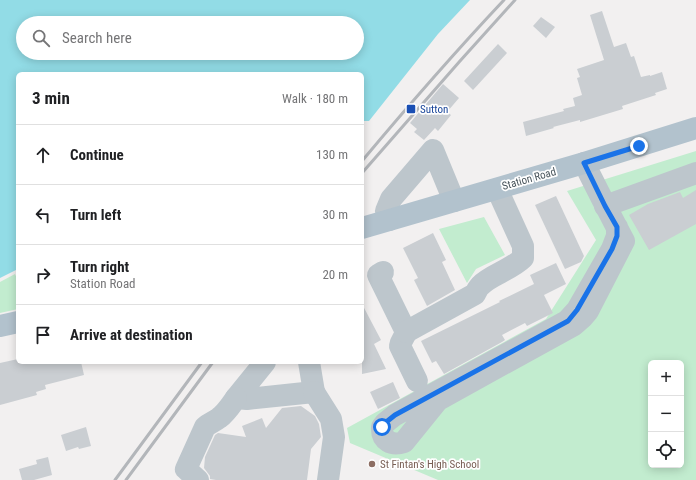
<!DOCTYPE html>
<html lang="en">
<head>
<meta charset="utf-8">
<style>
  :root { --surface:#fff; --page:#f6f6f6; --text:#202124; --muted:#757577; --line:#e0e0e0 }
  body { margin:0; font-family:"Roboto Condensed",sans-serif; background:var(--page); color:var(--text) }
  .controls { position:absolute; right:12px; bottom:12px; display:grid; overflow:hidden; border-radius:6px; box-shadow:0 2px 10px #0003 }
  .controls button { width:36px; height:36px; display:grid; place-items:center; padding:0; border:0; border-bottom:1px solid var(--line); background:var(--surface); color:var(--text); font:20px sans-serif }
  .stop { position:absolute; width:12px; height:12px; margin:-9px; border:3px solid #1a73e8; border-radius:50%; background:#fff }
  .stop.end { background:#1a73e8; border-color:#fff; box-shadow:0 1px 4px #0008 }
  .list { margin:0; padding:0; list-style:none }
  h2 { display:flex; justify-content:space-between; align-items:center; height:52px; margin:0; padding:0 16px; font-size:17px }
  h2 small { font-size:13px; font-weight:400; color:var(--muted) }
  .list li { display:grid; grid-template-columns:26px 1fr auto; gap:12px; align-items:center; box-sizing:border-box; height:60px; padding:0 16px; border-top:1px solid var(--line) }
  .list b { display:block; font-size:15px; white-space:nowrap }
  .list p { margin:0; font-size:13px; white-space:nowrap; color:var(--muted) }
  .list em { font-size:13px; font-style:normal; color:var(--muted) }
  .icon { flex:none; width:22px; height:22px; fill:none; stroke:currentColor; stroke-width:2; stroke-linecap:round; stroke-linejoin:round }
  .map { position:relative; flex:none; width:696px; height:480px; overflow:hidden }
  .search { position:absolute; background:var(--surface); box-shadow:0 2px 10px #0003; left:16px; top:16px; width:348px; height:44px; display:flex; align-items:center; gap:10px; box-sizing:border-box; padding:0 14px; border-radius:22px; color:var(--muted); font-size:15px }
  .panel { position:absolute; background:var(--surface); box-shadow:0 2px 10px #0003; left:16px; top:72px; width:348px; height:292px; border-radius:6px }
  .map>svg:first-child { display:block }
</style>
</head>
<body>
<div class="map">
<svg width="696" height="480" viewBox="0 0 696 480">
  <rect width="100%" height="100%" fill="#f2f0f0"/>
  <g fill="#c2eccf" fill-rule="evenodd">
    <path d="M 696,151 L 696,480 L 438,480 L 350,443 L 347,428 L 546,319 L 596,240 L 567,191 ZM 651,363 L 681,363 L 681,465 L 651,465 Z"/>
    <path d="M 484,217 L 505,255 L 476,269 L 467,283 L 439,229 Z"/>
    <path d="M 15,274 L 18,281 L 18,309 L 0,313 L 0,282 Z"/>
  </g>
  <path fill="#92dce6" fill-rule="evenodd" d="M 0,0 L 470,0 L 438,34 L 369,121 L 362,121 L 362,74 L 18,74 L 18,269 L 0,278 ZM 23,23 L 357,23 L 357,53 L 23,53 Z"/>
  <g fill="#caced2">
    <path d="M 602,11 L 614,47 L 626,43 L 631,57 L 634,56 L 641,77 L 650,75 L 650,76 L 662,72 L 667,89 L 655,93 L 656,95 L 622,106 L 623,109 L 580,122 L 580,120 L 553,127 L 554,128 L 526,136 L 523,122 L 564,111 L 563,109 L 575,106 L 573,98 L 582,95 L 577,78 L 580,77 L 577,69 L 604,60 L 590,15 Z"/>
    <path d="M 541,17 L 555,27 L 546,38 L 533,26 Z"/>
    <path d="M 498,44 L 507,53 L 473,90 L 464,81 Z"/>
    <path d="M 443,84 L 459,98 L 447,112 L 451,115 L 438,131 L 435,128 L 424,140 L 414,132 L 417,129 L 410,123 Z"/>
    <path d="M 696,190 L 696,224 L 649,250 L 629,215 L 648,204 L 680,192 L 683,198 Z"/>
    <path d="M 556,196 L 584,256 L 581,262 L 565,269 L 535,205 Z"/>
    <path d="M 433,233 L 446,260 L 442,262 L 455,290 L 427,306 L 414,280 L 418,278 L 403,248 Z"/>
    <path d="M 556,263 L 566,284 L 544,295 L 553,313 L 527,326 L 525,323 L 502,335 L 505,340 L 502,342 L 444,374 L 436,361 L 432,363 L 421,341 L 500,302 L 499,301 L 534,284 L 530,275 Z"/>
    <path d="M 362,304 L 381,340 L 374,344 L 386,369 L 362,374 Z"/>
    <path d="M 18,359 L 18,362 L 81,362 L 84,375 L 45,385 L 46,389 L 36,392 L 37,395 L 0,405 L 0,363 Z"/>
    <path d="M 393,382 L 400,398 L 378,409 L 370,392 Z"/>
    <path d="M 301,406 L 315,416 L 319,424 L 321,437 L 311,449 L 307,480 L 216,480 L 210,479 L 210,476 L 204,468 L 205,457 L 215,435 L 218,433 L 246,437 L 242,426 L 262,418 L 266,428 L 282,408 Z"/>
    <path d="M 86,427 L 91,446 L 79,449 L 78,447 L 66,451 L 61,435 Z"/>
    <path d="M 48,457 L 52,475 L 34,480 L 22,480 L 19,469 L 37,464 L 36,460 Z"/>
  </g>
  <g fill="none" stroke-linecap="round" stroke-linejoin="round">
    <g stroke="#bdc6cc" stroke-width="22">
      <path d="M 584,163 C 597,189 610,215 624,241 L 588,311 L 582,318 L 574,325 L 438,400 L 404,442 C 392,446 381,441 382,427 L 385,423 L 395,415 L 567,321 L 577,310 L 612,249 L 617,236 L 617,227"/>
      <path d="M 605,206 L 696,173"/>
      <path d="M 389,220 L 386,211 L 391,199 L 433,150 L 454,201"/>
      <path d="M 383,272 L 378,275 L 406,332 C 405,337 401,340 400,346 L 417,381"/>
      <path d="M 406,332 L 475,294 C 476,292 478,288 480,286 C 490,275 511,270 523,258 L 523,246 L 497,189"/>
      <path d="M 265,362 L 236,398 L 247,399 L 314,392 L 309,362"/>
      <path d="M 314,392 L 331,419 L 334,437 L 328,480"/>
      <path d="M 198,480 L 186,469 L 205,427 C 209,423 214,422 219,418 C 226,413 231,405 236,398"/>
    </g>
    <g stroke="#b2c2cd" stroke-width="22">
      <path d="M 362,228 L 584,163 L 696,128"/>
      <path d="M 0,326 L 18,322"/>
    </g>
    <g stroke="#b3b6ba" stroke-width="3">
      <path d="M 362,161 C 408,106 455,52 504,0"/>
      <path d="M 362,173 L 460,61 L 515,0"/>
      <path d="M 115,480 L 202,362"/>
      <path d="M 126,480 L 213,362"/>
    </g>
  </g>
  <g fill="none" stroke-linecap="round" stroke-linejoin="round">
    <path stroke="#1a73e8" stroke-width="5" d="M 382,427 L 385,423 L 395,415 L 568,321 L 577,310 L 612,249 L 617,236 L 617,227 L 605,206 L 584,163 L 639,146"/>
  </g>
  <rect fill="#1a4fb4" stroke="#fff" stroke-width="1.5" x="406" y="104" width="10" height="10" rx="2"/>
  <circle fill="#8d6e63" stroke="#fff" stroke-width="1.5" cx="372" cy="464" r="4"/>
  <g text-anchor="middle" dominant-baseline="central" stroke-width="3.5" stroke-linejoin="round" paint-order="stroke">
    <g font-size="11" fill="#164399" stroke="#fff" text-anchor="start">
      <text x="420" y="109">Sutton</text>
    </g>
    <g font-size="11" fill="#49555c" stroke="#fff">
      <text transform="translate(529 179) rotate(-16)">Station Road</text>
    </g>
    <g font-size="11" fill="#785e54" stroke="#fff" text-anchor="start">
      <text x="380" y="464">St Fintan's High School</text>
    </g>
  </g>
</svg>
<div class="controls">
<button>+</button>
<button>−</button>
<button><svg class="icon" aria-label="locate" viewBox="0 0 24 24"><circle cx="12" cy="12" r="6"/><path d="M12 2v4M12 18v4M2 12h4M18 12h4"/></svg></button>
</div>
<div class="stop" style="left:382px;top:427px"></div>
<div class="stop end" style="left:639px;top:146px"></div>
<div class="search"><svg class="icon" aria-label="search" viewBox="0 0 24 24"><circle cx="10" cy="10" r="6"/><path d="M15 15l6 6"/></svg>Search here</div>
<section class="panel">
<h2>3 min<small>Walk · 180 m</small></h2>
<ul class="list">
<li><svg class="icon" aria-label="ahead" viewBox="0 0 24 24"><path d="M12 20V5M6 11l6-6 6 6"/></svg><div><b>Continue</b></div><em>130 m</em></li>
<li><svg class="icon" aria-label="left" viewBox="0 0 24 24"><path d="M17 20v-9H6M10 6l-5 5 5 5"/></svg><div><b>Turn left</b></div><em>30 m</em></li>
<li><svg class="icon" aria-label="right" viewBox="0 0 24 24"><path d="M7 20v-9h11M14 6l5 5-5 5"/></svg><div><b>Turn right</b><p>Station Road</p></div><em>20 m</em></li>
<li><svg class="icon" aria-label="arrive" viewBox="0 0 24 24"><path d="M6 21V4h12l-3 4 3 4H6"/></svg><div><b>Arrive at destination</b></div></li>
</ul>
</section>
</div>
</body>
</html>
